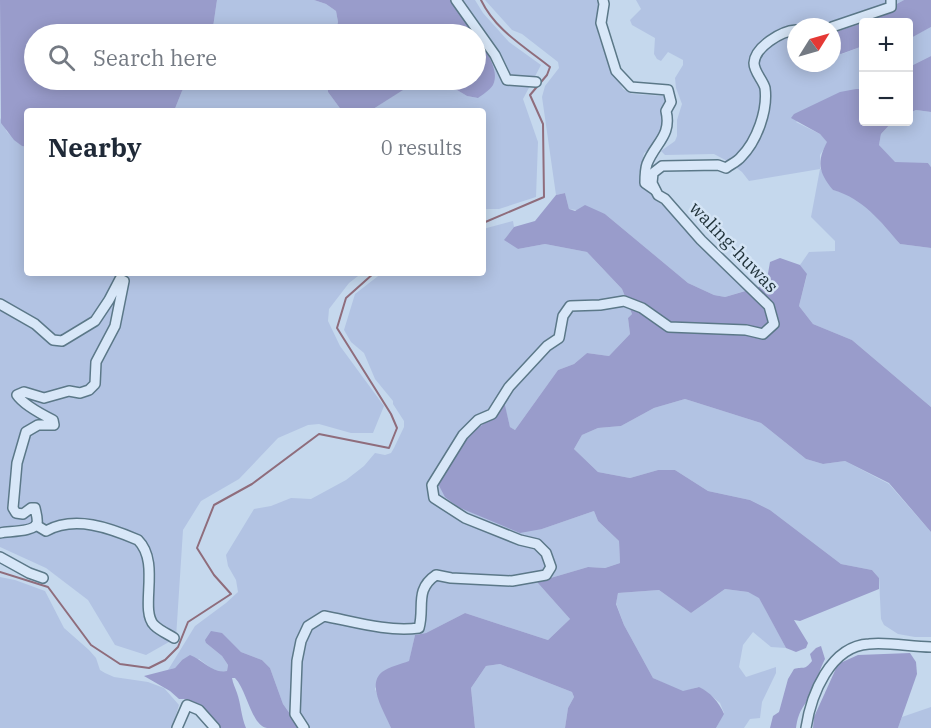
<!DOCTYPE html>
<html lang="en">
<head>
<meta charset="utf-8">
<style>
  :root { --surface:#fff; --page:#f2f2f3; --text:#1f2937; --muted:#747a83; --line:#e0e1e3 }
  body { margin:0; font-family:"IBM Plex Serif",serif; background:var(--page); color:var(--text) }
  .controls { position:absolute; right:18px; top:18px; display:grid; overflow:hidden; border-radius:6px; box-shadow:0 3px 15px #0003 }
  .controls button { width:54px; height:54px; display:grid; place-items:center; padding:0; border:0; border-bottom:2px solid var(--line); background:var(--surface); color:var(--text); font:30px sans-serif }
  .compass { position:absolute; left:787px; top:18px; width:54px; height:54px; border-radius:50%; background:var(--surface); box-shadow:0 3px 15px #0003; rotate:53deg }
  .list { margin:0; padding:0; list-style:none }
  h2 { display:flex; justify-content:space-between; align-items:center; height:78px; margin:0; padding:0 24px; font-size:26px }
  h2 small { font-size:20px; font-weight:400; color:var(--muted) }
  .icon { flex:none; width:33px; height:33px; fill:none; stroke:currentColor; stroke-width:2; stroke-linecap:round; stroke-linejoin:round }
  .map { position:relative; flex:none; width:931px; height:728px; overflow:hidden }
  .search { position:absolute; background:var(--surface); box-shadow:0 3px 15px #0003; left:24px; top:24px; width:462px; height:66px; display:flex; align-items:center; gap:15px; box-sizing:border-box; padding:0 21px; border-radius:33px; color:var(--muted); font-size:22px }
  .panel { position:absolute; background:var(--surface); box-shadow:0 3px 15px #0003; left:24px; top:108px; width:462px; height:168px; border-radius:6px }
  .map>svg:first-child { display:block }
</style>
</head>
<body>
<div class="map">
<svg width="931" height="728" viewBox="0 0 931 728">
  <rect width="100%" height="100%" fill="#c5d8ed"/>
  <g fill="#b2c3e3">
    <path d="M 217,0 L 314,0 L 326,4 L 336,11 L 338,22 L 335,34 L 212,34 Z"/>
    <path d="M 452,0 L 475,0 L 483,13 L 509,42 L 541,65 L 523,99 L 538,142 L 536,197 L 499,209 L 483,209 L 483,111 L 370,111 L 413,83 L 447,84 L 467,96 L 478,98 L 482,45 Z"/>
    <path d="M 485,0 L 597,0 L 599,7 L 598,34 L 612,70 L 623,89 L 632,94 L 665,96 L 667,101 L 664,128 L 649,150 L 644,153 L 639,174 L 641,184 L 748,290 L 725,297 L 714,295 L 688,283 L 605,214 L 569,209 L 565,193 L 556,195 L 542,97 L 545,86 L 559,68 L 558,62 L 522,34 L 512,30 Z"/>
    <path d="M 636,0 L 904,0 L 860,24 L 832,33 L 832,27 L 796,27 L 796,63 L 832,63 L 832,53 L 842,54 L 863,46 L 863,89 L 856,89 L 796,122 L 820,134 L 828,142 L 820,155 L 820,168 L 833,190 L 849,194 L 868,207 L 900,244 L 931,248 L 931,407 L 852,340 L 813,324 L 799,306 L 807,275 L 800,265 L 809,252 L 835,251 L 835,241 L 811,217 L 820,169 L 749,181 L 742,172 L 729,162 L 714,154 L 665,155 L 661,151 L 675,141 L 677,136 L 677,120 L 682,104 L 676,88 L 675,78 L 683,65 L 683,60 L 668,52 L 661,61 L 657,59 L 654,54 L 655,38 L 632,25 L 630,20 L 641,9 Z"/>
    <path d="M 931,27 L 931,56 L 909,67 L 908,39 Z"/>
    <path d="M 192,80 L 327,80 L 328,92 L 342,111 L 174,111 L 182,91 Z"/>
    <path d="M 916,110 L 931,112 L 931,167 L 928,163 L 895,163 L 879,145 L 881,134 L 892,122 L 908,122 L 909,113 Z"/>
    <path d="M 0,118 L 7,132 L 22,146 L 27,147 L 27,273 L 362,273 L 349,283 L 329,309 L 328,321 L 340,346 L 384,406 L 373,433 L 351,433 L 319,424 L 308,425 L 278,438 L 239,479 L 201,501 L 183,530 L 176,638 L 146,655 L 115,645 L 88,600 L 46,568 L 0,547 Z"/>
    <path d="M 513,221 L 514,227 L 505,239 L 518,249 L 545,244 L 587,252 L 622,289 L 632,314 L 628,318 L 630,334 L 609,356 L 587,353 L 574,364 L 558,370 L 515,430 L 510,427 L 504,403 L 500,412 L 468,435 L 542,529 L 594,511 L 598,521 L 619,541 L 620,563 L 605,568 L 588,567 L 537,582 L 570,619 L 548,640 L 465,613 L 426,633 L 415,635 L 409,662 L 384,671 L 375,689 L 391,728 L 300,728 L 283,704 L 270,668 L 262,660 L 241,652 L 221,633 L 206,643 L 222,656 L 228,665 L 227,671 L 222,672 L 212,669 L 199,659 L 182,660 L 175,668 L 168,670 L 195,626 L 226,603 L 238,592 L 236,580 L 228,566 L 226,555 L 254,509 L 271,506 L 291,498 L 311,499 L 346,480 L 364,466 L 375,453 L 385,455 L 391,453 L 394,448 L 404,427 L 404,421 L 393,404 L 393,401 L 375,379 L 364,353 L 351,342 L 344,330 L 355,294 L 382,273 L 483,273 L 483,229 Z"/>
    <path d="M 685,399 L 761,423 L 806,459 L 823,464 L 845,461 L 889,484 L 931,532 L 931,637 L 915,637 L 898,634 L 884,625 L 881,619 L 879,578 L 872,570 L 841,564 L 770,510 L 750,500 L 708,491 L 675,470 L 658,470 L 630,478 L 598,472 L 574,449 L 582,435 L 598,428 L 621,426 L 654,408 Z"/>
    <path d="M 0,577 L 15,580 L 45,591 L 64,628 L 89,650 L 96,658 L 100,670 L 105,673 L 114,677 L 148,682 L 164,688 L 179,705 L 172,728 L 0,728 Z"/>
    <path d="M 725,589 L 748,592 L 759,597 L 786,648 L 771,647 L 753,632 L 743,645 L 739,667 L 746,677 L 776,667 L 776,673 L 762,702 L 760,718 L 750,719 L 744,728 L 716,728 L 724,713 L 720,703 L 703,689 L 698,687 L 683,692 L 653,678 L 624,625 L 616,603 L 618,593 L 659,590 L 691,613 Z"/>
    <path d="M 500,664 L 572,692 L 574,697 L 568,708 L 565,728 L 475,728 L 471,688 L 486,666 Z"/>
    <path d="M 931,707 L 931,728 L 898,728 L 902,717 Z"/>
  </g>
  <g fill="#999ccb">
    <path d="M 0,0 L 217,0 L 212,34 L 34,34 L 34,80 L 191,80 L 182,91 L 174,111 L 27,111 L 27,147 L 22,146 L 14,140 L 1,123 Z"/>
    <path d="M 314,0 L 452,0 L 475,34 L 335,34 L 338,22 L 336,11 L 326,4 Z"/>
    <path d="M 904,0 L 931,0 L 931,27 L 909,39 L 908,22 L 864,22 L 863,46 L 841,54 L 832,53 L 832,33 L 860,24 Z"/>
    <path d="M 476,35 C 483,47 501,70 493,85 C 490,90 482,95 478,98 L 467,96 L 447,84 L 414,83 L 370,111 L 342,111 L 328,92 L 327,80 L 476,80 Z"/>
    <path d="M 931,56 L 931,112 L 916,110 L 909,113 L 909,67 Z"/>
    <path d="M 856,89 L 863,89 L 864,122 L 892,122 L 881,134 L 879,145 L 895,162 L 928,163 L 931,167 L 931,248 L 900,244 C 880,221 864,199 833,190 C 818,172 817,161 827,142 L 820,134 L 791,118 L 794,114 L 840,92 Z"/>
    <path d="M 565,193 L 569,209 L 575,211 L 585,205 L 605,214 L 688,283 L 714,295 L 725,297 L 766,285 L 770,262 L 780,258 L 800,265 L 807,274 L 799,306 L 813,324 L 852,340 L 931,407 L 931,532 L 889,483 L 845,461 L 823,464 L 806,459 L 761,423 L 685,399 L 654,408 L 621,426 L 598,428 L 582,435 L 574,449 L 598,472 L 630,478 L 658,470 L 675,470 L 708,491 L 750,500 L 770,510 L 841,564 L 872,570 L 879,578 L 879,589 L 800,621 L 794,620 L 808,643 L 806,648 L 796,652 L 786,648 L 759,598 L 748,592 L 725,589 L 691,613 L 659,590 L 618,593 L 616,604 L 624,625 L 653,678 L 683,691 L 699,687 C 710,692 719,702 724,714 L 716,728 L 565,728 L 568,708 L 574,697 L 572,692 L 500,664 L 486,666 L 471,688 L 475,728 L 391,728 C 385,713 366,685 382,672 C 389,667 401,664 409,661 L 415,635 L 426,633 L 465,613 L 548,640 L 570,619 L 537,582 L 588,567 L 605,568 L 620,563 L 619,541 L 598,521 L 594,511 L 542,529 L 520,533 L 458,507 L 445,497 L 437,482 L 468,435 L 500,412 L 504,401 L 510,427 L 515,430 L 558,370 L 574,364 L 587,353 L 609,356 L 630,334 L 628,318 L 632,314 L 622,289 L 587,252 L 545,244 L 518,249 L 504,240 L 514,227 L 535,221 L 556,195 Z"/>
    <path d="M 211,631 L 222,633 L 241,652 L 262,660 L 270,668 L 283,704 L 300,728 C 290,728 277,728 267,728 C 251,725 247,690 235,678 L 232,678 C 233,684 235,687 237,693 C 241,704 241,716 246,728 L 217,728 L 202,708 L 184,699 L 179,699 L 170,691 L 144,676 L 175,668 L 182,660 L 190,655 C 203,660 213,674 227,671 L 228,665 L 222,656 L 206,643 L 205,640 Z"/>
    <path d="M 821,646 L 825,659 C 819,670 817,681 812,692 C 804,708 799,708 796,728 L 770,728 L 773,716 L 779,712 L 788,679 L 794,669 C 804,666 804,671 812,661 L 810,654 L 816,648 Z"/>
    <path d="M 910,653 L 916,662 L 917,674 L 898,728 L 813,728 L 814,717 L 838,664 L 858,655 Z"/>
  </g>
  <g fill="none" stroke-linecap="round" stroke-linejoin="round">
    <g stroke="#8f6d7c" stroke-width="2">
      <path d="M 481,0 C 496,31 524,46 550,67 L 547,75 L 530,95 L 543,124 L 544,197 L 483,223"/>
      <path d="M 0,572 L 48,587 L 91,645 L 120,664 L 149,668 L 165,660 L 178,647 L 188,622 L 231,594 L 214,575 L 197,548 L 214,505 L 252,484 L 319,434 L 389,448 L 397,428 L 391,414 L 337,328 L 346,298 L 374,273"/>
    </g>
    <defs>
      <g id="minor">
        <path d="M 456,0 L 495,55 L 507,80 L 536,82"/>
        <path d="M 603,0 L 604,4 L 601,23 L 616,71 L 631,87 L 668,90 L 671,102 L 666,111 C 672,136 655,143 647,164 C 645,170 645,177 645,183 L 655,190"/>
        <path d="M 832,27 L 891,7 L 891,0"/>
        <path d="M 0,304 L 35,324 L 53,340 L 62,341 L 95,321 L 109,300 L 120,279 L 124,281 L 115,326 L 96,362 L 95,384 L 89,390 L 80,393 L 69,391 L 44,398 L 24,392 L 17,395 C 23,404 43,415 53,420 L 54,425 L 38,425 L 26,432 L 17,463 L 13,508 L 16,513 L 23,514 L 31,508 L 35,508 C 36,513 38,519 37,523 C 35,532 9,531 0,533"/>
        <path d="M 36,525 L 46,531 C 75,515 110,528 138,540 C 161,563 139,609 154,625 C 160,631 168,634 174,638"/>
        <path d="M 0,557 L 29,573 L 43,578"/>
        <path d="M 177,728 L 187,705 L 199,710 L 215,728"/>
        <path d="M 304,728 L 295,714 L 297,661 L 301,641 L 308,626 L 324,616 C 355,622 387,632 419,628 C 425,607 414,590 436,575 L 451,578 L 512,581 L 546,575 L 551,567 L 546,553 L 537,544 L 520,540 L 465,518 L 434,498 L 432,485 L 463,435 L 478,420 L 492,414 L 509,387 L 547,346 L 559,338 L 563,316 L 570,306 L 600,305 L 624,301 L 642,308 L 669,327 L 746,330 L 763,334 L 774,324 L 769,306 L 701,240 L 665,199 L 658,195 L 652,183 L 653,173 L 662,166 L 718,165 L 726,168 C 731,164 737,162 741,157 C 757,141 768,110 765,88 C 763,80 754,72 754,63 C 755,47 781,31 796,30"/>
        <path d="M 806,728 C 811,695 830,646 869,644 C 890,642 911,647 931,647"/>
      </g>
    </defs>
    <use href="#minor" stroke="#5b7888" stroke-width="12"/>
    <use href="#minor" stroke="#d8e7f8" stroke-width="9"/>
  </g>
  <g text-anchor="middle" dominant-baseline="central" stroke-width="5" stroke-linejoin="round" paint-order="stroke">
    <g font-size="18" fill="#1f3138" stroke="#d4e4f5">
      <text transform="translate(734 247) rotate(46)">waling-huwas</text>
    </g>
  </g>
</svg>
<div class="controls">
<button>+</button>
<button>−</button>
</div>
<svg class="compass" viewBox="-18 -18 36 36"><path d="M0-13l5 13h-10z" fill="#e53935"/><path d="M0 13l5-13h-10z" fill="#747a83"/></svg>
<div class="search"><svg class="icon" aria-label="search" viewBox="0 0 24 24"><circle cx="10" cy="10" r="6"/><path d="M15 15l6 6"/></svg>Search here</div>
<section class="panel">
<h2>Nearby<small>0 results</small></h2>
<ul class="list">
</ul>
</section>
</div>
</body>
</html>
